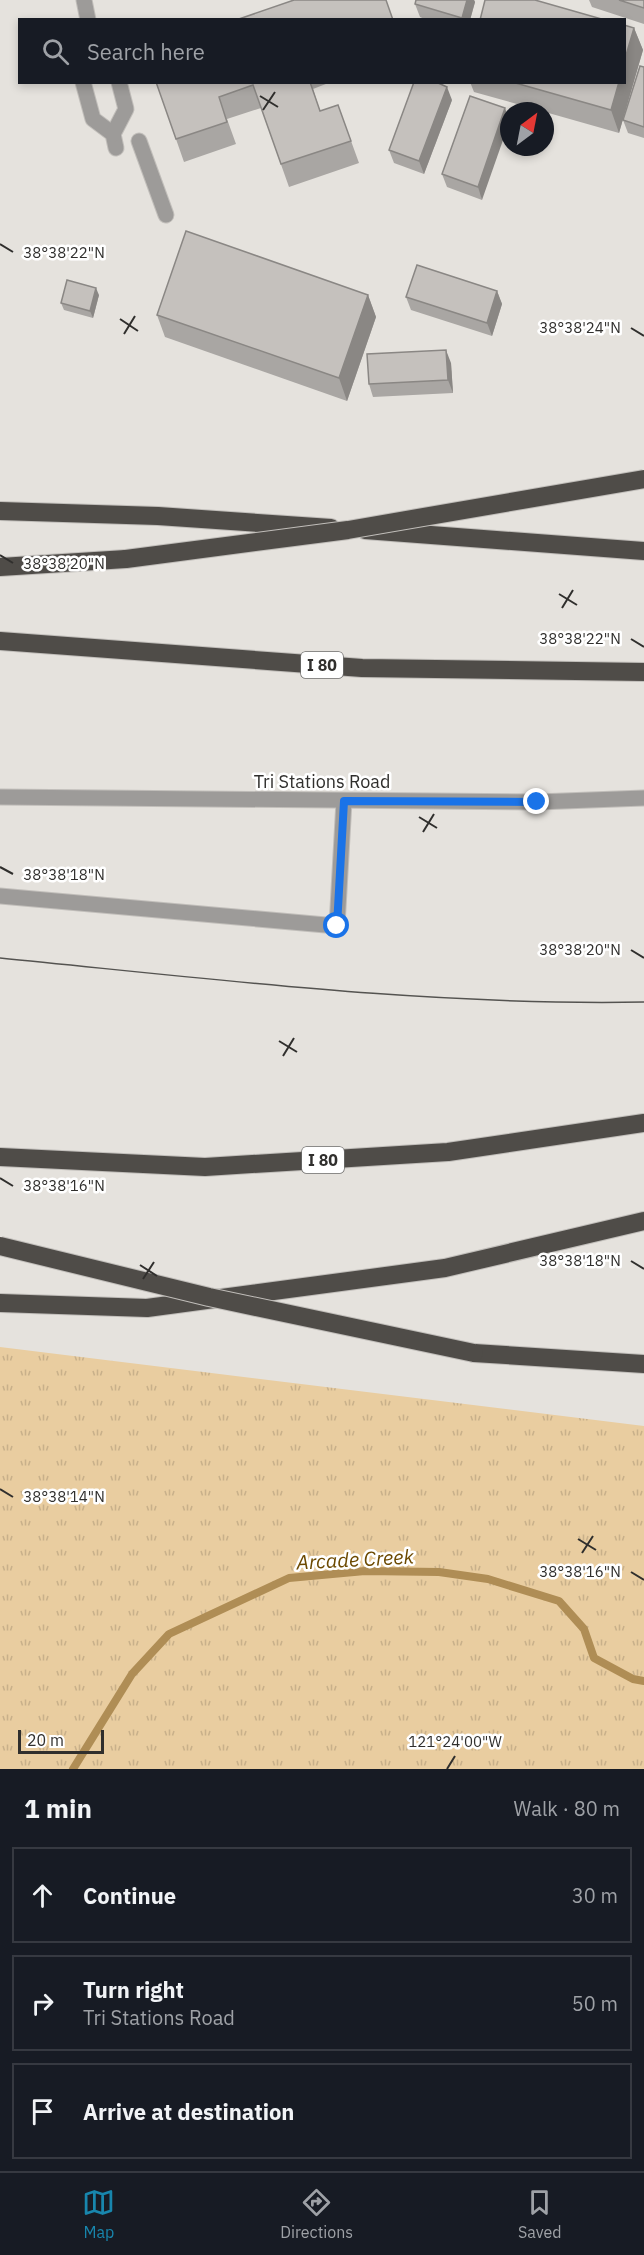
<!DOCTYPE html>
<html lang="en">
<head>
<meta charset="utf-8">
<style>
  :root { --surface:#171b24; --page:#20242c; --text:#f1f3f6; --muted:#9ea1a6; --line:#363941; --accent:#1886ad }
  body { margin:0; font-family:"IBM Plex Sans",sans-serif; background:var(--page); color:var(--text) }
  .compass { position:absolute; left:500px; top:102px; width:54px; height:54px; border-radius:50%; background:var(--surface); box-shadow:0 3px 9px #0003; rotate:32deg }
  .scale { position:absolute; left:18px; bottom:15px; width:86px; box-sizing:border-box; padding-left:6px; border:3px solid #302f2d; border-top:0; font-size:16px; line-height:21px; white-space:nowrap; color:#302f2d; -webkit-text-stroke:4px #fff; paint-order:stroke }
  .stop { position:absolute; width:18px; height:18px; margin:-14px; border:4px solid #1a73e8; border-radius:50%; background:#fff }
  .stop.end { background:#1a73e8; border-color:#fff; box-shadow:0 2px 6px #0008 }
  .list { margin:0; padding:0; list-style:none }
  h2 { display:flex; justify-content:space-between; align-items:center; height:78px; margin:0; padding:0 24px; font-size:26px }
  h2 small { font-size:20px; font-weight:400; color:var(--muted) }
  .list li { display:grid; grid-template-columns:39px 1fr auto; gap:18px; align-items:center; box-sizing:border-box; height:96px; margin:0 12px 12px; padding:0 12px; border:2px solid var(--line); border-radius:0px }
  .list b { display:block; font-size:22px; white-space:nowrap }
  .list p { margin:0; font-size:20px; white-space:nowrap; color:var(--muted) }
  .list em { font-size:20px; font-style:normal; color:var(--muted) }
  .icon { flex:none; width:33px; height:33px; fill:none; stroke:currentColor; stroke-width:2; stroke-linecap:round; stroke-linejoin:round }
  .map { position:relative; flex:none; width:644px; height:1769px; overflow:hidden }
  .search { position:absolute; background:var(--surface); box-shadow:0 3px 9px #0003; left:18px; right:18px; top:18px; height:66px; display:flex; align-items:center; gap:15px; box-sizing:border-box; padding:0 21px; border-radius:0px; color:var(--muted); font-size:22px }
  .sheet { height:402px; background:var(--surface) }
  nav { display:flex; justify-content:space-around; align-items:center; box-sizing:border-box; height:84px; border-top:2px solid var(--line); background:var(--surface); font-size:16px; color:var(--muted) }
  nav a { display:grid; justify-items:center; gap:3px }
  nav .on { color:var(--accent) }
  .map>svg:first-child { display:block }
</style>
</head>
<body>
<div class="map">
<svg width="644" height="1769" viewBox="0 0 644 1769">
  <defs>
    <pattern id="grass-tufts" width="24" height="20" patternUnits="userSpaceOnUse" patternTransform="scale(1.5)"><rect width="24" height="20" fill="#e9cda0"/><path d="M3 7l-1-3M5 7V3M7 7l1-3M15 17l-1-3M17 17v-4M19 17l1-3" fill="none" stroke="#c8b08a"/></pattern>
  </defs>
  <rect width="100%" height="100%" fill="#e5e2dd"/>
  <path fill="url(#grass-tufts)" d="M 0,1347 L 644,1426 L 644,1769 L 0,1769 Z"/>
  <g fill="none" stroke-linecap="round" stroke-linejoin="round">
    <path stroke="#af8d55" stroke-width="8" d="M 73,1769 L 132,1674 L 169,1634 L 289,1578 L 365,1571 L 439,1572 L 488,1579 L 559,1601 L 584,1629 L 594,1658 L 633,1679 L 644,1681"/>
    <defs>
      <g id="service">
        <path d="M 84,0 L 88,20"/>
        <path d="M 83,82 L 93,119 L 113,134 L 116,148"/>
        <path d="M 113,134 L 126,109 L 119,82"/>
        <path d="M 139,141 L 166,215"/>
        <path d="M 0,896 L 337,926 L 344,801"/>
      </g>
      <path id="minor" d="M 0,797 L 537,802 L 644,798"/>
      <g id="motorway">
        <path d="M 0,511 L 158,516 L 331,528"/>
        <path d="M 365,530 L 644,551"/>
        <path d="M 0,567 L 126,559"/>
        <path d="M 0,641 L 362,668 L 644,672"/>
        <path d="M 0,1157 L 205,1167 L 448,1152 L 644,1123"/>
        <path d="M 0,1303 L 147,1308 L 445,1268 L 644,1221"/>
        <path d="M 474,1353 L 644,1364"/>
      </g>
    </defs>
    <use href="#service" stroke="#c1beba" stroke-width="17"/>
    <use href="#minor" stroke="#c1beba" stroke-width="17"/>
    <use href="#motorway" stroke="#c1beba" stroke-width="20"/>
    <use href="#service" stroke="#9d9b99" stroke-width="15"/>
    <use href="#minor" stroke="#9d9b99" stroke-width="15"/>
    <use href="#motorway" stroke="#4f4c48" stroke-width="18"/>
    <path stroke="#545350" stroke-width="1.5" d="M 0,958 C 214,979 429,1006 644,1002"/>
    <defs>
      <g id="motorway-bridge">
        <path d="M 126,559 L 348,530 L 644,479"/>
        <path d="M 0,1246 L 209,1297 L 474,1353"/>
      </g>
    </defs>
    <use href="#motorway-bridge" stroke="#c1beba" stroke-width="20" stroke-linecap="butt"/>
    <use href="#motorway-bridge" stroke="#4f4c48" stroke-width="18"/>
  </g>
  <g fill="#a9a6a3">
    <path d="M 416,0 L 474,0 L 475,2 L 470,20 L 427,20 L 420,17 L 415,4 Z"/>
    <path d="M 589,0 L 644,0 L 644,24 L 592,7 Z"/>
    <path d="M 634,28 L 643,50 L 619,133 L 545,112 L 545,111 L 542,111 L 474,92 L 470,82 L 624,82 Z"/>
    <path d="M 644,67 L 644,138 L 628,133 L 623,120 Z"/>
    <path d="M 156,82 L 331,82 L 313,89 L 320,111 L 338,105 L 359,163 L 289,187 L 261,108 L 227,119 L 236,144 L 184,162 Z"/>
    <path d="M 470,96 L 482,200 L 447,187 L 442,174 Z"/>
    <path d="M 452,100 L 424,174 L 394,163 L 389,150 Z"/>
    <path d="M 497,291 L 502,304 L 492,336 L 411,310 L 406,297 Z"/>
    <path d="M 99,295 L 93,318 L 64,310 L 61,303 Z"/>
    <path d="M 368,295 L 376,317 L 347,401 L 165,337 L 157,315 Z"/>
    <path d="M 451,363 L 453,393 L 373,397 L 369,384 Z"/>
  </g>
  <g fill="#8a8784">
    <path d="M 467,0 L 474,0 L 475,2 L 470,20 L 462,20 L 462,18 Z"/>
    <path d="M 634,28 L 643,50 L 619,133 L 611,110 L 619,82 L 624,82 L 624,62 Z"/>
    <path d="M 447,87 L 452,100 L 424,174 L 419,161 Z"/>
    <path d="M 505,108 L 509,120 L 509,123 L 482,200 L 478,187 Z"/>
    <path d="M 96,288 L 99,295 L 93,318 L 90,311 Z"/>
    <path d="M 497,291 L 502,304 L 492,336 L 487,323 Z"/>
    <path d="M 368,295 L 376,317 L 347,401 L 339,378 Z"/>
    <path d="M 446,350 L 451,363 L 453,393 L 448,380 Z"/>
  </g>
  <g fill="#c5c1bd" stroke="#8a8784" stroke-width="1.5">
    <path d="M 294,0 L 386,0 L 393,20 L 236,20 Z"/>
    <path d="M 416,0 L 467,0 L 462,18 L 415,4 Z"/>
    <path d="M 485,0 L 535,0 L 605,20 L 480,20 Z"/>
    <path d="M 619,0 L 644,0 L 644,8 Z"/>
    <path d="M 624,25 L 634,28 L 624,62 Z"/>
    <path d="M 640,66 L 644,67 L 644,127 L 623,120 Z"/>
    <path d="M 156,82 L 310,82 L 320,111 L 338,105 L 351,141 L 281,164 L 253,85 L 219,97 L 227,122 L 176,139 Z"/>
    <path d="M 414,82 L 436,82 L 447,87 L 419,161 L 389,150 Z"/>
    <path d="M 512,82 L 619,82 L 611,110 Z"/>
    <path d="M 470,96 L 505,108 L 478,187 L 442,174 Z"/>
    <path d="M 186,231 L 368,295 L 339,378 L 157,315 Z"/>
    <path d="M 417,265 L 497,291 L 487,323 L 406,297 Z"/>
    <path d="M 67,280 L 96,288 L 90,311 L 61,303 Z"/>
    <path d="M 446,350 L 448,380 L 369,384 L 367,354 Z"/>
  </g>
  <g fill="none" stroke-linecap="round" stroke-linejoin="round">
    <path stroke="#1a73e8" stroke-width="8" d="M 337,926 L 344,801 L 537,802"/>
  </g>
  <path fill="none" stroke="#302f2d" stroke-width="2" d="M 260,96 L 278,107M 263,110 L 275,92M 0,244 L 13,252M 120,319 L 138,331M 631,328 L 644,336M 124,334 L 135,316M 0,555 L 13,563M 559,594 L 577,605M 562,608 L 573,590M 631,639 L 644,647M 419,817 L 437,828M 423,832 L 434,814M 0,867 L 13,874M 631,950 L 644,958M 279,1041 L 297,1052M 283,1056 L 294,1038M 0,1178 L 13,1186M 631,1261 L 644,1269M 140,1265 L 157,1276M 143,1279 L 154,1262M 0,1489 L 13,1497M 578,1539 L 596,1550M 582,1553 L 593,1536M 631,1572 L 644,1580M 447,1769 L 455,1756"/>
  <g text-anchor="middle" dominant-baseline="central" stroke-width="5" stroke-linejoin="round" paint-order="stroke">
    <g fill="#fff" stroke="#6e6d6c" stroke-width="1.5">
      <rect x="301" y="652" width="42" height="26" rx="4.5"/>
      <rect x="302" y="1147" width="42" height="26" rx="4.5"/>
    </g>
    <g font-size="16" font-weight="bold" fill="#302f2d">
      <text x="322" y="665">I 80</text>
      <text x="323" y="1160">I 80</text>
    </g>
    <g font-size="18" fill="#302f2d" stroke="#fff">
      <text x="322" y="781">Tri Stations Road</text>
    </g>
    <g font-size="20" font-style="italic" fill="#6c4900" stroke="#fff">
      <text transform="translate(355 1559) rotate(-3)">Arcade Creek</text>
    </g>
  </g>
  <g font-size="15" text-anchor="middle" fill="#302f2d" stroke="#fff" stroke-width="5" stroke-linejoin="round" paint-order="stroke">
    <text x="64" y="258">38°38'22"N</text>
    <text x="580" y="333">38°38'24"N</text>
    <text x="64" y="569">38°38'20"N</text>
    <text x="580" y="644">38°38'22"N</text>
    <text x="64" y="880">38°38'18"N</text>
    <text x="580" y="955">38°38'20"N</text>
    <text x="64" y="1191">38°38'16"N</text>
    <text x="580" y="1266">38°38'18"N</text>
    <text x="64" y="1502">38°38'14"N</text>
    <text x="580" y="1577">38°38'16"N</text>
    <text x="455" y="1747">121°24'00"W</text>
  </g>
</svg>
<svg class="compass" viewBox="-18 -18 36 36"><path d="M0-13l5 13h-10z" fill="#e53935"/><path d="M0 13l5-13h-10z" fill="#9ea1a6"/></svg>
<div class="scale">20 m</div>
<div class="stop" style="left:337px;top:926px"></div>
<div class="stop end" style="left:537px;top:802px"></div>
<div class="search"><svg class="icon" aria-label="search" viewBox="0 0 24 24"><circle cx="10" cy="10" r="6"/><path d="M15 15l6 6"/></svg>Search here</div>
</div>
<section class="sheet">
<h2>1 min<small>Walk · 80 m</small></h2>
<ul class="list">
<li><svg class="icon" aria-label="ahead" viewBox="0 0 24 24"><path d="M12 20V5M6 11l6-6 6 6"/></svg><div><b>Continue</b></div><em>30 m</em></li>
<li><svg class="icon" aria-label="right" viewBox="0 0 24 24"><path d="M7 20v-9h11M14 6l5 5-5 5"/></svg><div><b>Turn right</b><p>Tri Stations Road</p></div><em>50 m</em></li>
<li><svg class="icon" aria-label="arrive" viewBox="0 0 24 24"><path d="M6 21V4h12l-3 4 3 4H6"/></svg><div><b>Arrive at destination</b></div></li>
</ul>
</section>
<nav>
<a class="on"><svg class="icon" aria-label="map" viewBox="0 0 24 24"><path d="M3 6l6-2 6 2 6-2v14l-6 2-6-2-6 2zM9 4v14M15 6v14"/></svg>Map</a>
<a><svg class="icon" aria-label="directions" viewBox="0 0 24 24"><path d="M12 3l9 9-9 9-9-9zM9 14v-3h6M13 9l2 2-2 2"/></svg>Directions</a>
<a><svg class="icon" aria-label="saved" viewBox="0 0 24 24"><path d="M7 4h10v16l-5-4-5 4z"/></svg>Saved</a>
</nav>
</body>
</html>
